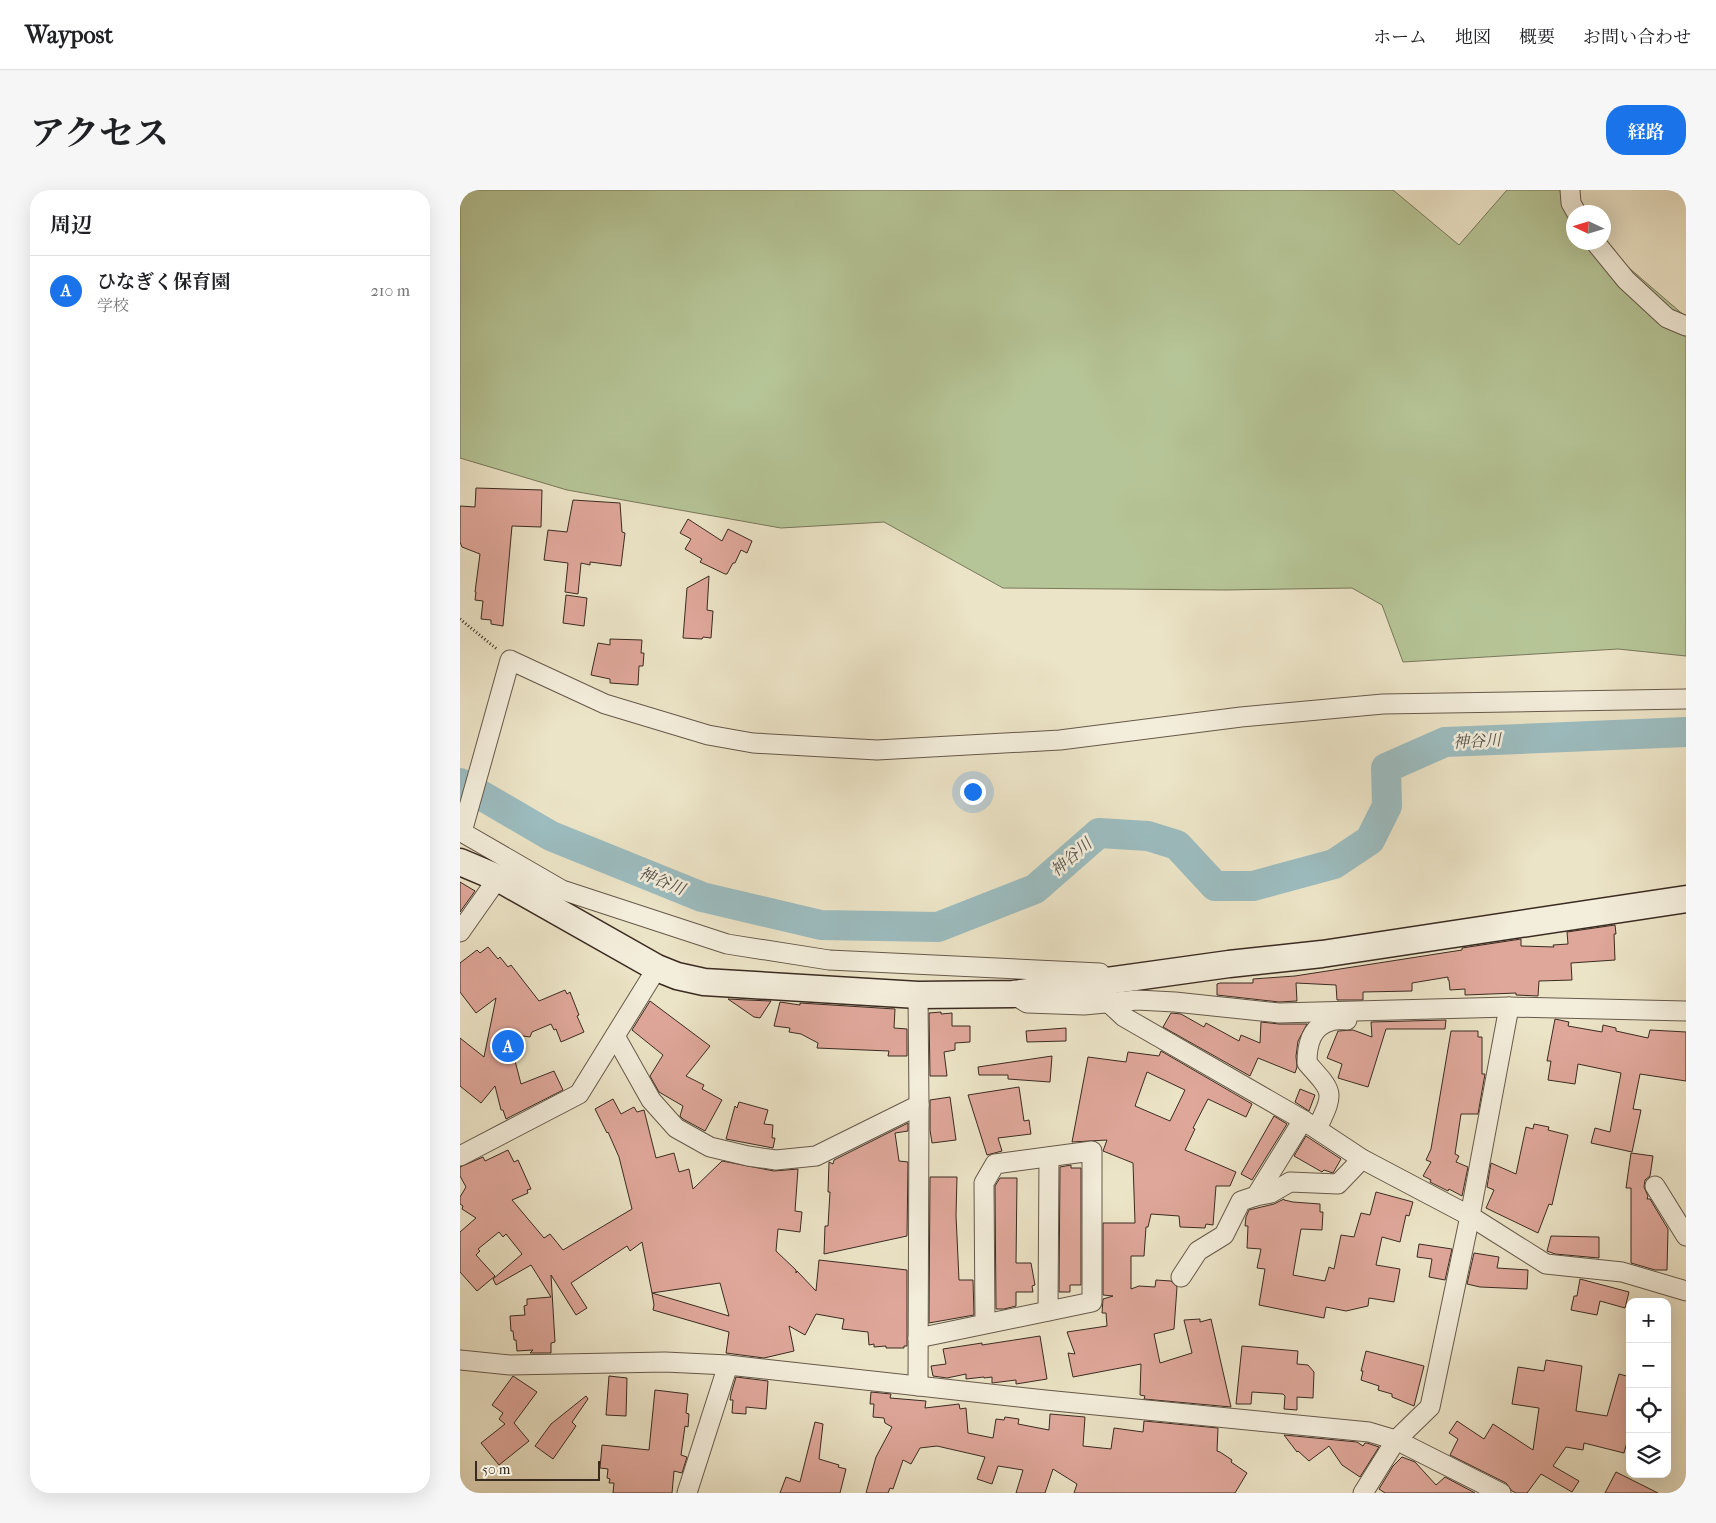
<!DOCTYPE html>
<html lang="ja">
<head>
<meta charset="utf-8">
<style>
  :root { --surface:#fff; --page:#f6f6f6; --text:#202124; --muted:#757577; --line:#e0e0e0; --accent:#1a73e8 }
  body { margin:0; font-family:"IM FELL French Canon","Noto Serif JP",serif; background:var(--page); color:var(--text) }
  .controls { position:absolute; right:15px; bottom:15px; display:grid; overflow:hidden; border-radius:10px; box-shadow:0 5px 20px #0002 }
  .controls button { width:45px; height:45px; display:grid; place-items:center; padding:0; border:0; border-bottom:1px solid var(--line); background:var(--surface); color:var(--text); font:25px sans-serif }
  .compass { position:absolute; left:1106px; top:15px; width:45px; height:45px; border-radius:50%; background:var(--surface); box-shadow:0 5px 20px #0002; rotate:274deg }
  .scale { position:absolute; left:15px; bottom:12px; width:125px; box-sizing:border-box; padding-left:5px; border:2px solid #3a2b21; border-top:0; font-size:14px; line-height:18px; white-space:nowrap; color:#3a2b21; -webkit-text-stroke:4px #f3eddb; paint-order:stroke }
  .you { position:absolute; left:512px; top:601px; width:18px; height:18px; margin:-12px; border:4px solid #fff; border-radius:50%; background:#1a73e8; box-shadow:0 0 0 8px #1a73e833 }
  .badge { display:grid; place-items:center; width:32px; height:32px; border-radius:50%; background:var(--accent); color:#fff; font-size:16px; font-weight:700 }
  .pin { position:absolute; translate:-50% -50%; border:2px solid #fff; box-shadow:0 1px 5px #0006 }
  .list { margin:0; padding:0; list-style:none }
  h2 { display:flex; justify-content:space-between; align-items:center; height:65px; margin:0; padding:0 20px; font-size:21px }
  h2 small { font-size:16px; font-weight:400; color:var(--muted) }
  .list li { display:grid; grid-template-columns:32px 1fr auto; gap:15px; align-items:center; box-sizing:border-box; height:70px; padding:0 20px; border-top:1px solid var(--line) }
  .list b { display:block; font-size:19px; white-space:nowrap }
  .list p { margin:0; font-size:16px; white-space:nowrap; color:var(--muted) }
  .list em { font-size:16px; font-style:normal; color:var(--muted) }
  .icon { flex:none; width:28px; height:28px; fill:none; stroke:currentColor; stroke-width:2; stroke-linecap:round; stroke-linejoin:round }
  .map { position:relative; flex:none; width:1226px; height:1303px; overflow:hidden; border-radius:20px }
  header { display:flex; align-items:center; gap:30px; box-sizing:border-box; height:70px; padding:0 25px; background:var(--surface); border-bottom:1px solid var(--line) }
  header strong { font-size:24px }
  nav { display:flex; gap:28px; margin-inline-start:auto; font-size:18px }
  .intro { display:flex; align-items:center; justify-content:space-between; box-sizing:border-box; height:120px; padding:0 30px }
  h1 { margin:0; font-size:35px }
  .button { padding:12px 22px; border-radius:20px; background:var(--accent); color:#fff; font-size:18px; font-weight:700 }
  main { display:flex; gap:30px; padding:0 30px }
  aside { flex:1; background:var(--surface); border-radius:20px; box-shadow:0 5px 20px #0002 }
  .map>svg:first-child { display:block }
</style>
</head>
<body>
<header>
<strong>Waypost</strong>
<nav><a>ホーム</a><a>地図</a><a>概要</a><a>お問い合わせ</a></nav>
</header>
<div class="intro"><h1>アクセス</h1><a class="button">経路</a></div>
<main>
<aside>
<h2>周辺<small></small></h2>
<ul class="list">
<li><span class="badge">A</span><div><b>ひなぎく保育園</b><p>学校</p></div><em>210 m</em></li>
</ul>
</aside>
<div class="map">
<svg width="1226" height="1303" viewBox="0 0 1226 1303">
  <rect width="100%" height="100%" fill="#ece4c7"/>
  <filter id="stains"><feTurbulence type="fractalNoise" baseFrequency=".004" numOctaves="4"/><feColorMatrix values="0 0 0 0 .2 0 0 0 0 .09 0 0 0 0 .02 0 0 0 .5 -.17"/></filter>
  <radialGradient id="worn" r=".72"><stop offset=".6" stop-color="#630" stop-opacity="0"/><stop offset="1" stop-color="#630" stop-opacity=".3"/></radialGradient>
  <path fill="#b6c597" stroke="#78785c" d="M 0,0 L 933,0 L 999,55 L 1047,0 L 1113,0 L 1114,52 L 1140,53 L 1226,127 L 1226,466 L 1158,459 L 943,472 L 922,415 L 892,398 L 765,400 L 543,398 L 424,332 L 321,338 L 107,300 L 0,268 Z"/>
  <g fill="none" stroke-linecap="round" stroke-linejoin="round">
    <path stroke="#9cbcbf" stroke-width="30" d="M 0,593 L 91,646 L 242,707 L 361,735 L 478,737 L 575,699 L 639,643 L 688,646 L 717,655 L 755,696 L 793,696 L 874,674 L 910,650 L 927,616 L 926,578 L 985,552 L 1226,542"/>
  </g>
  <g fill="#dfa79a" stroke="#3a2b21" fill-rule="evenodd">
    <path d="M 16,298 L 82,300 L 81,337 L 52,336 L 43,436 L 31,434 L 31,430 L 21,429 L 23,411 L 15,410 L 16,402 L 15,402 L 20,364 L 2,357 L 0,352 L 0,316 L 15,317 Z"/>
    <path d="M 113,310 L 160,313 L 162,342 L 165,343 L 161,376 L 130,372 L 130,375 L 121,373 L 118,404 L 105,402 L 108,373 L 84,370 L 88,340 L 107,342 Z"/>
    <path d="M 228,329 L 262,351 L 268,339 L 292,351 L 287,363 L 281,360 L 275,373 L 273,373 L 267,384 L 265,384 L 240,372 L 242,369 L 225,359 L 231,349 L 220,343 Z"/>
    <path d="M 249,386 L 247,420 L 253,421 L 251,448 L 243,447 L 242,449 L 223,448 L 227,398 Z"/>
    <path d="M 106,405 L 127,408 L 124,436 L 103,433 Z"/>
    <path d="M 150,449 L 182,450 L 181,463 L 184,463 L 183,476 L 179,476 L 178,495 L 150,493 L 150,489 L 131,485 L 138,453 L 150,455 Z"/>
    <path d="M 0,692 L 15,701 L 0,722 Z"/>
    <path d="M 1155,735 L 1156,744 L 1154,744 L 1155,770 L 1111,773 L 1112,790 L 1079,791 L 1078,806 L 1056,805 L 1056,803 L 1005,805 L 1005,799 L 990,800 L 989,790 L 988,790 L 988,787 L 952,793 L 952,801 L 903,802 L 903,810 L 877,810 L 876,795 L 836,793 L 837,811 L 819,812 L 757,805 L 757,794 L 760,793 L 793,793 L 793,789 L 835,786 L 1002,760 L 1002,758 L 1061,749 L 1061,756 L 1094,757 L 1093,755 L 1108,754 L 1107,742 Z"/>
    <path d="M 28,757 L 38,769 L 40,767 L 48,777 L 51,775 L 79,811 L 105,800 L 107,804 L 110,802 L 119,825 L 117,826 L 124,842 L 101,852 L 96,839 L 94,840 L 91,834 L 72,842 L 70,847 L 56,845 L 53,863 L 61,894 L 94,881 L 103,900 L 46,929 L 43,920 L 41,920 L 35,896 L 21,913 L 0,896 L 0,848 L 24,867 L 36,808 L 16,823 L 0,802 L 0,773 L 17,760 L 20,763 Z"/>
    <path d="M 268,809 L 287,810 L 311,811 L 300,828 L 294,827 Z"/>
    <path d="M 190,811 L 250,856 L 226,886 L 244,895 L 242,899 L 262,910 L 245,941 L 223,929 L 220,926 L 223,916 L 199,902 L 190,886 L 203,865 L 172,840 Z"/>
    <path d="M 320,812 L 340,815 L 340,813 L 435,819 L 434,838 L 447,839 L 447,866 L 428,866 L 429,861 L 357,858 L 358,853 L 341,844 L 329,842 L 330,838 L 314,836 Z"/>
    <path d="M 481,822 L 481,824 L 492,823 L 492,836 L 510,836 L 510,852 L 495,853 L 495,860 L 484,862 L 487,886 L 470,886 L 469,823 Z"/>
    <path d="M 711,823 L 721,824 L 744,837 L 746,833 L 779,851 L 781,845 L 800,853 L 801,832 L 819,834 L 847,834 L 838,851 L 836,866 L 837,877 L 835,883 L 798,868 L 790,886 L 703,837 Z"/>
    <path d="M 1095,829 L 1109,832 L 1108,836 L 1142,842 L 1143,835 L 1156,838 L 1156,841 L 1188,848 L 1190,840 L 1226,842 L 1226,891 L 1180,884 L 1173,919 L 1181,920 L 1172,962 L 1131,953 L 1135,938 L 1150,942 L 1161,883 L 1118,874 L 1115,894 L 1088,890 L 1091,871 L 1087,871 Z"/>
    <path d="M 986,830 L 985,839 L 926,839 L 908,897 L 878,888 L 882,874 L 867,868 L 878,841 L 893,840 L 912,847 L 911,832 Z"/>
    <path d="M 606,838 L 606,851 L 567,852 L 566,841 Z"/>
    <path d="M 991,841 L 1018,841 L 1018,847 L 1022,847 L 1022,884 L 1025,884 L 1018,924 L 1001,924 L 995,964 L 999,966 L 996,972 L 1008,977 L 1002,1006 L 989,999 L 988,1001 L 970,992 L 971,990 L 963,986 L 971,972 L 966,970 L 971,959 Z"/>
    <path d="M 701,861 L 792,914 L 786,927 L 748,909 L 733,938 L 735,939 L 725,960 L 776,982 L 770,996 L 756,996 L 753,1035 L 746,1034 L 745,1038 L 720,1037 L 719,1026 L 691,1024 L 688,1037 L 686,1037 L 684,1066 L 671,1066 L 671,1099 L 679,1096 L 695,1097 L 696,1090 L 711,1091 L 717,1097 L 714,1139 L 694,1144 L 700,1173 L 732,1163 L 724,1130 L 740,1129 L 740,1132 L 751,1129 L 771,1217 L 684,1209 L 685,1206 L 680,1205 L 681,1174 L 613,1187 L 608,1163 L 615,1164 L 607,1142 L 647,1136 L 646,1123 L 642,1123 L 643,1109 L 653,1106 L 643,1105 L 643,1033 L 675,1033 L 673,973 L 643,961 L 647,950 L 612,952 L 628,867 L 666,872 L 668,862 L 699,866 ZM 687,882 L 725,900 L 710,931 L 675,916 Z"/>
    <path d="M 592,866 L 590,892 L 548,889 L 548,885 L 519,885 L 518,877 Z"/>
    <path d="M 559,897 L 564,931 L 569,930 L 571,944 L 538,948 L 542,961 L 527,965 L 508,905 Z"/>
    <path d="M 840,899 L 855,905 L 849,921 L 835,912 Z"/>
    <path d="M 490,907 L 496,950 L 472,953 L 470,940 L 470,910 Z"/>
    <path d="M 153,909 L 161,924 L 174,917 L 177,922 L 184,920 L 196,968 L 214,963 L 219,982 L 229,979 L 233,999 L 262,971 L 314,981 L 338,979 L 335,1021 L 342,1022 L 340,1042 L 318,1039 L 316,1061 L 336,1080 L 336,1083 L 337,1081 L 356,1101 L 359,1070 L 447,1080 L 447,1156 L 444,1156 L 444,1158 L 426,1158 L 426,1156 L 414,1157 L 414,1154 L 409,1155 L 408,1142 L 382,1139 L 384,1129 L 356,1124 L 345,1145 L 329,1136 L 334,1161 L 304,1168 L 266,1163 L 269,1142 L 193,1120 L 194,1115 L 192,1103 L 269,1126 L 260,1093 L 192,1103 L 182,1052 L 170,1061 L 167,1056 L 111,1093 L 127,1118 L 116,1125 L 91,1085 L 95,1152 L 91,1153 L 91,1163 L 70,1163 L 73,1160 L 57,1161 L 56,1150 L 54,1150 L 53,1141 L 51,1141 L 50,1126 L 65,1125 L 64,1116 L 67,1115 L 67,1109 L 91,1107 L 71,1075 L 36,1095 L 33,1089 L 62,1064 L 46,1044 L 43,1047 L 39,1042 L 18,1059 L 20,1061 L 16,1065 L 35,1086 L 17,1101 L 0,1082 L 0,1042 L 16,1028 L 2,1019 L 3,1016 L 0,1014 L 0,1007 L 6,997 L 0,986 L 0,977 L 23,967 L 25,971 L 48,960 L 54,972 L 58,970 L 71,999 L 67,1000 L 68,1003 L 52,1010 L 84,1048 L 90,1044 L 103,1060 L 172,1019 L 159,967 L 148,942 L 147,943 L 135,919 Z"/>
    <path d="M 279,912 L 308,920 L 304,934 L 313,935 L 312,948 L 315,948 L 313,958 L 266,949 L 275,916 L 277,918 Z"/>
    <path d="M 814,926 L 827,934 L 792,990 L 781,984 Z"/>
    <path d="M 448,933 L 448,941 L 435,943 L 439,971 L 448,972 L 447,1046 L 364,1064 L 365,1036 L 368,1036 L 370,1002 L 368,1002 L 369,972 L 373,974 L 374,970 Z"/>
    <path d="M 1074,934 L 1089,937 L 1088,940 L 1108,945 L 1092,1015 L 1089,1014 L 1078,1043 L 1026,1018 L 1034,1000 L 1027,997 L 1031,973 L 1056,984 L 1066,937 L 1073,939 Z"/>
    <path d="M 846,946 L 881,969 L 873,983 L 864,980 L 862,982 L 834,966 Z"/>
    <path d="M 1171,963 L 1193,966 L 1190,986 L 1185,990 L 1184,997 L 1188,1006 L 1187,1009 L 1190,1009 L 1208,1039 L 1207,1080 L 1195,1080 L 1171,1073 L 1171,998 L 1166,998 Z"/>
    <path d="M 611,975 L 611,978 L 621,978 L 621,1095 L 610,1095 L 610,1102 L 599,1102 L 600,977 Z"/>
    <path d="M 470,987 L 497,987 L 496,1025 L 499,1090 L 513,1090 L 514,1125 L 469,1133 Z"/>
    <path d="M 540,988 L 557,988 L 556,1073 L 571,1073 L 575,1095 L 572,1096 L 573,1102 L 556,1102 L 556,1116 L 544,1119 L 536,1119 L 535,996 Z"/>
    <path d="M 916,1002 L 953,1012 L 949,1026 L 946,1025 L 940,1052 L 922,1047 L 916,1075 L 940,1079 L 934,1112 L 909,1108 L 908,1116 L 886,1121 L 866,1117 L 864,1128 L 799,1115 L 805,1079 L 797,1078 L 801,1059 L 787,1058 L 788,1036 L 785,1036 L 786,1027 L 789,1020 L 814,1014 L 824,1009 L 824,1010 L 833,1012 L 860,1014 L 860,1022 L 863,1022 L 862,1040 L 841,1039 L 833,1085 L 865,1091 L 869,1077 L 874,1079 L 881,1045 L 894,1047 L 901,1023 L 910,1025 Z"/>
    <path d="M 1091,1046 L 1139,1047 L 1139,1068 L 1095,1064 L 1087,1061 Z"/>
    <path d="M 959,1054 L 992,1059 L 985,1090 L 969,1087 L 972,1069 L 957,1067 Z"/>
    <path d="M 1014,1063 L 1039,1067 L 1037,1078 L 1068,1080 L 1067,1099 L 1020,1097 L 1007,1094 Z"/>
    <path d="M 1120,1089 L 1169,1102 L 1165,1118 L 1140,1111 L 1137,1125 L 1111,1120 L 1114,1106 L 1117,1106 Z"/>
    <path d="M 580,1146 L 587,1189 L 556,1194 L 556,1190 L 532,1193 L 532,1187 L 524,1188 L 524,1187 L 506,1189 L 506,1184 L 487,1188 L 473,1186 L 471,1176 L 486,1174 L 483,1159 L 522,1153 L 522,1155 Z"/>
    <path d="M 782,1156 L 838,1161 L 837,1174 L 848,1175 L 854,1182 L 853,1208 L 837,1207 L 837,1220 L 824,1219 L 825,1206 L 823,1204 L 792,1202 L 791,1214 L 776,1214 Z"/>
    <path d="M 906,1161 L 964,1176 L 954,1216 L 932,1207 L 932,1204 L 918,1200 L 919,1196 L 901,1190 L 903,1181 L 901,1181 Z"/>
    <path d="M 1086,1170 L 1122,1176 L 1116,1221 L 1147,1226 L 1159,1184 L 1170,1187 L 1170,1241 L 1164,1263 L 1124,1253 L 1123,1260 L 1106,1257 L 1093,1276 L 1119,1291 L 1112,1302 L 1081,1284 L 1067,1303 L 1056,1303 L 1052,1301 L 1046,1293 L 990,1265 L 998,1249 L 989,1243 L 997,1231 L 1024,1249 L 1033,1234 L 1073,1260 L 1079,1218 L 1052,1214 L 1058,1177 L 1084,1181 Z"/>
    <path d="M 53,1186 L 77,1202 L 54,1233 L 69,1251 L 39,1275 L 21,1253 L 45,1234 L 39,1229 L 43,1223 L 32,1215 Z"/>
    <path d="M 149,1186 L 167,1188 L 166,1226 L 146,1225 Z"/>
    <path d="M 276,1187 L 308,1191 L 306,1219 L 286,1217 L 286,1224 L 272,1223 L 273,1210 L 270,1210 L 271,1204 Z"/>
    <path d="M 195,1200 L 228,1204 L 226,1223 L 229,1224 L 228,1237 L 225,1236 L 221,1265 L 227,1267 L 222,1283 L 214,1281 L 212,1303 L 153,1303 L 154,1293 L 149,1293 L 150,1289 L 147,1288 L 148,1279 L 140,1278 L 142,1255 L 189,1260 Z"/>
    <path d="M 411,1202 L 431,1204 L 430,1208 L 466,1211 L 465,1218 L 499,1214 L 500,1219 L 506,1218 L 508,1243 L 533,1248 L 536,1229 L 544,1230 L 545,1227 L 559,1229 L 558,1234 L 589,1240 L 590,1224 L 625,1227 L 623,1256 L 651,1259 L 654,1238 L 683,1242 L 684,1231 L 758,1238 L 757,1261 L 760,1262 L 772,1270 L 771,1272 L 787,1283 L 775,1303 L 614,1303 L 617,1294 L 593,1279 L 585,1303 L 556,1303 L 563,1280 L 538,1276 L 532,1294 L 517,1289 L 525,1267 L 477,1256 L 460,1258 L 451,1274 L 443,1270 L 433,1299 L 430,1298 L 428,1303 L 406,1303 L 416,1267 L 432,1237 L 425,1233 L 424,1228 L 413,1227 L 414,1214 L 410,1214 Z"/>
    <path d="M 126,1206 L 128,1209 L 112,1232 L 116,1236 L 93,1269 L 75,1256 L 91,1234 Z"/>
    <path d="M 355,1232 L 363,1234 L 359,1269 L 379,1275 L 378,1277 L 386,1279 L 380,1303 L 320,1303 L 326,1287 L 340,1292 Z"/>
    <path d="M 824,1245 L 897,1252 L 903,1256 L 905,1253 L 907,1253 L 919,1257 L 900,1287 L 882,1275 L 869,1256 L 849,1271 L 838,1261 L 837,1262 Z"/>
    <path d="M 942,1267 L 955,1272 L 976,1295 L 985,1287 L 1015,1303 L 925,1303 L 919,1299 L 933,1276 Z"/>
    <path d="M 1156,1282 L 1198,1303 L 1145,1303 Z"/>
  </g>
  <g fill="none" stroke-linecap="round" stroke-linejoin="round">
    <defs>
      <g id="street">
        <path d="M 1110,0 L 1111,13 L 1116,22"/>
        <path d="M 1135,52 L 1166,90 L 1207,128 L 1226,136"/>
        <path d="M 0,641 L 102,700 L 267,754 L 369,770 L 640,783"/>
        <path d="M 2,642 L 50,470 L 145,514 L 248,545 L 293,553 L 417,560 L 600,550 L 781,527 L 923,514 L 1226,509"/>
        <path d="M 0,742 L 38,688"/>
        <path d="M 458,805 L 459,915 L 458,1196"/>
        <path d="M 556,806 L 567,813 L 624,815 L 677,810 L 715,812 L 819,823 L 1049,817 L 1226,821"/>
        <path d="M 649,813 L 664,827 L 843,930 L 902,969 L 1010,1026 L 1086,1074 L 1162,1082 L 1226,1101"/>
        <path d="M 155,846 L 191,910 L 216,938 L 250,957 L 288,966 L 316,970 L 356,966 L 459,915"/>
        <path d="M 857,939 C 874,902 875,904 847,873 C 847,855 851,836 871,831 C 876,829 882,830 887,830"/>
        <path d="M 0,966 L 119,904 L 197,778"/>
        <path d="M 1195,996 L 1226,1046"/>
        <path d="M 796,1006 L 811,1003 L 830,992 L 878,994 L 902,969"/>
        <path d="M 721,1087 L 738,1061 L 764,1045 L 781,1011 L 796,1006 L 843,930"/>
        <path d="M 588,1121 L 589,967"/>
        <path d="M 458,1148 L 632,1112 L 632,961 L 535,974 L 524,993 L 525,1134"/>
        <path d="M 0,1170 L 50,1175 L 205,1172 L 268,1175 L 585,1210 L 909,1242 L 936,1250 L 1041,1303"/>
        <path d="M 227,1303 L 268,1175"/>
        <path d="M 903,1303 L 936,1250 L 970,1217 L 1010,1026 L 1049,817"/>
      </g>
      <path id="secondary" d="M 0,672 L 38,688 L 197,778 L 217,786 L 244,792 L 458,805 L 553,804 L 769,774 L 862,764 L 1226,709"/>
    </defs>
    <use href="#street" stroke="#66594a" stroke-width="21"/>
    <use href="#secondary" stroke="#3a2b21" stroke-width="29"/>
    <path stroke="#3a2b21" stroke-width="3" stroke-dasharray="1 2.5" stroke-linecap="butt" d="M 0,429 L 38,460"/>
    <use href="#street" stroke="#f3eddb" stroke-width="19"/>
    <use href="#secondary" stroke="#f3eddb" stroke-width="26"/>
  </g>
  <g text-anchor="middle" dominant-baseline="central" stroke-width="5" stroke-linejoin="round" paint-order="stroke">
    <g font-size="16" font-style="italic" fill="#524f48" stroke="#f3eddb">
      <text transform="translate(1017 551) rotate(-3)">神谷川</text>
      <text transform="translate(611 667) rotate(-41)">神谷川</text>
      <text transform="translate(202 691) rotate(22)">神谷川</text>
    </g>
  </g>
  <rect width="100%" height="100%" filter="url(#stains)"/>
  <rect width="100%" height="100%" fill="url(#worn)"/>
</svg>
<div class="controls">
<button>+</button>
<button>−</button>
<button><svg class="icon" aria-label="locate" viewBox="0 0 24 24"><circle cx="12" cy="12" r="6"/><path d="M12 2v4M12 18v4M2 12h4M18 12h4"/></svg></button>
<button><svg class="icon" aria-label="layers" viewBox="0 0 24 24"><path d="M12 4l9 5-9 5-9-5zM3 14l9 5 9-5"/></svg></button>
</div>
<svg class="compass" viewBox="-18 -18 36 36"><path d="M0-13l5 13h-10z" fill="#e53935"/><path d="M0 13l5-13h-10z" fill="#757577"/></svg>
<div class="scale">50 m</div>
<div class="you"></div>
<div class="pin badge" style="left:48px;top:856px">A</div>
</div>
</main>
</body>
</html>
